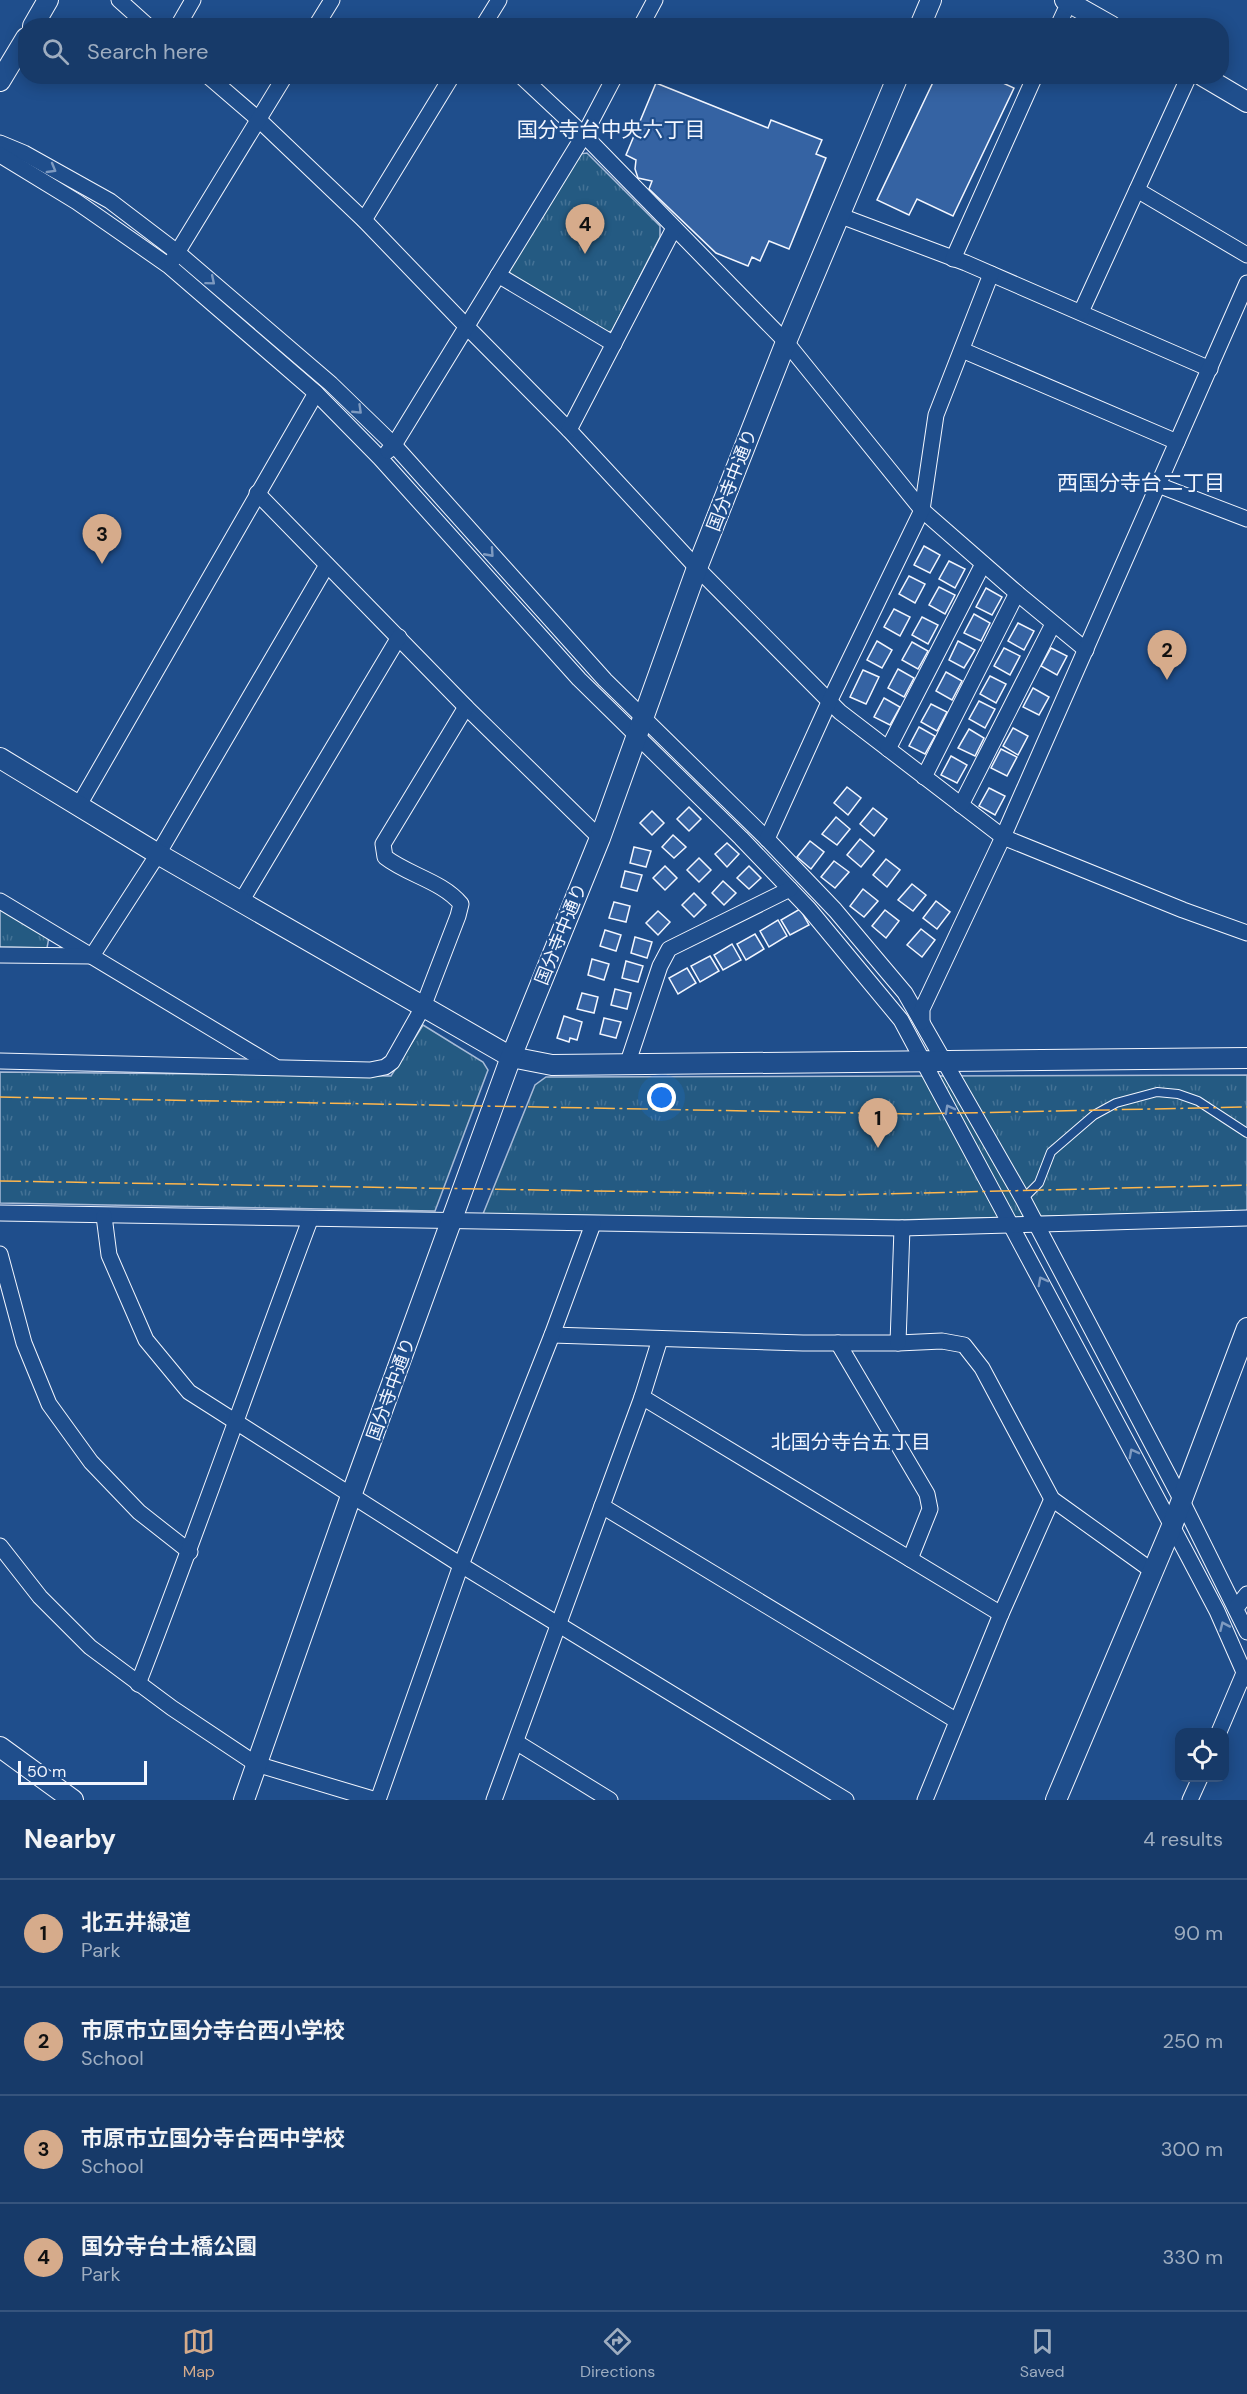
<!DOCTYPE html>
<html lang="en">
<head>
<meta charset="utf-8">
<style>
  :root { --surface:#173a69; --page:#20416f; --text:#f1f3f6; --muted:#9eadc0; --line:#36547d; --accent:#d6ab8b }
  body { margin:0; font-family:"DM Sans","Noto Sans JP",sans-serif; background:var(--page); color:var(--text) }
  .controls { position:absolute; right:18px; bottom:18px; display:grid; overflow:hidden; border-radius:12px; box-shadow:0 3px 15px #0003 }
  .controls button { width:54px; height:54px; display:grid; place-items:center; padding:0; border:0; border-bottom:2px solid var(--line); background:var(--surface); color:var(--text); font:30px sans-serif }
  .scale { position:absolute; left:18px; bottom:15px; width:129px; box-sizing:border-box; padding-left:6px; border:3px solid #f2f6ff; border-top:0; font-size:16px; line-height:21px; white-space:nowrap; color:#f2f6ff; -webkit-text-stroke:4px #1f4e8c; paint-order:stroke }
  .you { position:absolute; left:662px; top:1098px; width:21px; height:21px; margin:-15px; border:4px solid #fff; border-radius:50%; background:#1a73e8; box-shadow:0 0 0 9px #1a73e833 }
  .badge { display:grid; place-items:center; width:39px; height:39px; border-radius:50%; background:var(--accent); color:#111; font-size:20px; font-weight:700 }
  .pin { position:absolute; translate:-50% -50px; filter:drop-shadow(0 2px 3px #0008) }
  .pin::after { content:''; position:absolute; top:32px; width:21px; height:18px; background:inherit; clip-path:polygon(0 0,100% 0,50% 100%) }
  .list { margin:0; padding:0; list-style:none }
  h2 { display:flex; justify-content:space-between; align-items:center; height:78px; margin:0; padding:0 24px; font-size:26px }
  h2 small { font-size:20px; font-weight:400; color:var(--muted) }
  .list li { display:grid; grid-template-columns:39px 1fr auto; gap:18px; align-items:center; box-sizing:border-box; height:108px; padding:0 24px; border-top:2px solid var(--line) }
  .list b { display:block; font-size:22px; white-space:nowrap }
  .list p { margin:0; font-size:20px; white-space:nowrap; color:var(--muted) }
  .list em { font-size:20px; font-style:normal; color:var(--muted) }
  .icon { flex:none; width:33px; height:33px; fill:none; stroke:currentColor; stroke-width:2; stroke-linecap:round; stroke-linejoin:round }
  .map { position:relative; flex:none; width:1247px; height:1800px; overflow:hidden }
  .search { position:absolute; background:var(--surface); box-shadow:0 3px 15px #0003; left:18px; right:18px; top:18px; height:66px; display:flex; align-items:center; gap:15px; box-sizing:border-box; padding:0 21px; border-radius:24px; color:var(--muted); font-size:22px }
  .sheet { height:510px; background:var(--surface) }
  nav { display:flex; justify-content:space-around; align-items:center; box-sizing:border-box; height:84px; border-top:2px solid var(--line); background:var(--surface); font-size:16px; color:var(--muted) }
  nav a { display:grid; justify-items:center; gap:3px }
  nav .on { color:var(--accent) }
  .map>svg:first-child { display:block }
</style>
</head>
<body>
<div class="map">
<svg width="1247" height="1800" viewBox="0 0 1247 1800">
  <defs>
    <pattern id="park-tufts" width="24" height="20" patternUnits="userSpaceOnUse" patternTransform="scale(1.5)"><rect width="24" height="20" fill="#245a82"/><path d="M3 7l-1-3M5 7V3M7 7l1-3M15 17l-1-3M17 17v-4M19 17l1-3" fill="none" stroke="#447295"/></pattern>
  </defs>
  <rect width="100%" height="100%" fill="#1f4e8c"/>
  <g fill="url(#park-tufts)" stroke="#a8bbd7" stroke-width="1.5">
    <path d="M 587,153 L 660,226 L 660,237 L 612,331 L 605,333 L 511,276 L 509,271 L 579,154 Z"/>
    <path d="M 0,909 L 49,937 L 47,948 L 0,947 Z"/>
    <path d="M 423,1025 L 483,1062 L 488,1070 L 435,1211 L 0,1203 L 0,1072 L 391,1076 Z"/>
    <path d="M 1247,1075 L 1247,1211 L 899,1220 L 483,1214 L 535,1085 L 546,1077 Z"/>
  </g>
  <g fill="#3563a3" stroke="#f2f6ff" stroke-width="1.5">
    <path d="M 936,76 L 988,76 L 1014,88 L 953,216 L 917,199 L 909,215 L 877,200 Z"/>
    <path d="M 656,83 L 768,128 L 771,120 L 822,140 L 816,154 L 826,158 L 789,249 L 769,241 L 760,261 L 752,257 L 748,266 L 716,253 L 649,189 L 652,181 L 638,178 L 635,169 L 636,160 L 626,155 Z"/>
    <path d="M 924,546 L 940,555 L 930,573 L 914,565 Z"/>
    <path d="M 949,561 L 965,569 L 955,588 L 939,579 Z"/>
    <path d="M 909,576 L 925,584 L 915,603 L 899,594 Z"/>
    <path d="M 939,587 L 955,595 L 945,614 L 929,605 Z"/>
    <path d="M 986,588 L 1002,597 L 992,615 L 976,607 Z"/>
    <path d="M 894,609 L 910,617 L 900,636 L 884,627 Z"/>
    <path d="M 974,614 L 990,623 L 981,641 L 964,633 Z"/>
    <path d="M 922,617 L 938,625 L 928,644 L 912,635 Z"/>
    <path d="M 1018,623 L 1034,631 L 1024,650 L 1008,641 Z"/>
    <path d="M 877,641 L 892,650 L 882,668 L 867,660 Z"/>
    <path d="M 958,641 L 975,650 L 964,668 L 949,660 Z"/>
    <path d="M 912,642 L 928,651 L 918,669 L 902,660 Z"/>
    <path d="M 1004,648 L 1020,656 L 1010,675 L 994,666 Z"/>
    <path d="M 1051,648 L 1067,656 L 1057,675 L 1041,666 Z"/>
    <path d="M 898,669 L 914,678 L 904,697 L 888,688 Z"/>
    <path d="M 863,670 L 879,677 L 866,704 L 850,697 Z"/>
    <path d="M 946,672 L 962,681 L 952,700 L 936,691 Z"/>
    <path d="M 990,676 L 1006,684 L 996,703 L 980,694 Z"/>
    <path d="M 1033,688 L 1049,697 L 1039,715 L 1023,707 Z"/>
    <path d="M 884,698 L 900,707 L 890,725 L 874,717 Z"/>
    <path d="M 979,701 L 995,709 L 985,728 L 969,719 Z"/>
    <path d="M 931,704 L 947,712 L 937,731 L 921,722 Z"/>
    <path d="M 919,727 L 935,736 L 925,754 L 909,746 Z"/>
    <path d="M 1013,728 L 1028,736 L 1018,755 L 1003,746 Z"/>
    <path d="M 969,729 L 984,738 L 975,756 L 958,748 Z"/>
    <path d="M 1001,749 L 1017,757 L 1007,776 L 991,768 Z"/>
    <path d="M 951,756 L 967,765 L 957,783 L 941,775 Z"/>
    <path d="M 847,787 L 861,798 L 848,815 L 834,803 Z"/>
    <path d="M 989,788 L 1005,796 L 995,815 L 979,806 Z"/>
    <path d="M 689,807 L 701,819 L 689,831 L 677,819 Z"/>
    <path d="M 873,808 L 887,819 L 874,836 L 860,824 Z"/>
    <path d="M 652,811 L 664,823 L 652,835 L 640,823 Z"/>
    <path d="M 836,817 L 850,829 L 837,845 L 822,834 Z"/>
    <path d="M 673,835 L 686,847 L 674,858 L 662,847 Z"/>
    <path d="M 860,839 L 874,851 L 861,867 L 847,855 Z"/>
    <path d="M 810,841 L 824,852 L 811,869 L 797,857 Z"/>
    <path d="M 727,843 L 739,854 L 727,867 L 715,854 Z"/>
    <path d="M 634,847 L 651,851 L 646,867 L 630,863 Z"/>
    <path d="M 699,858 L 711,870 L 699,882 L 687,870 Z"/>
    <path d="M 886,859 L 900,870 L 887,887 L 873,875 Z"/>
    <path d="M 834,861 L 849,872 L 835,888 L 821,877 Z"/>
    <path d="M 665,866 L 677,878 L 665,890 L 653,878 Z"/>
    <path d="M 749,866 L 761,878 L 749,889 L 737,878 Z"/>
    <path d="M 625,871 L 642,875 L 637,891 L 621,887 Z"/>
    <path d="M 723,881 L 736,893 L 724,905 L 712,893 Z"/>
    <path d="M 912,884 L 926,895 L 913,911 L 898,900 Z"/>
    <path d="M 863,889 L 878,901 L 864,917 L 850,906 Z"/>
    <path d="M 694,893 L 706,905 L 694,917 L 682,905 Z"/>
    <path d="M 936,901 L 950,912 L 937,929 L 923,918 Z"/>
    <path d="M 614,902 L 630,906 L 626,922 L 609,918 Z"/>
    <path d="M 800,909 L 809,925 L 790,935 L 781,920 Z"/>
    <path d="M 885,910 L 899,921 L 886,938 L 872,926 Z"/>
    <path d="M 658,911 L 670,922 L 658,935 L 646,923 Z"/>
    <path d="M 778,920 L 787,936 L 769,947 L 760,931 Z"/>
    <path d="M 921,929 L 935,940 L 922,957 L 907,945 Z"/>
    <path d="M 605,930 L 621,935 L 616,951 L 600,946 Z"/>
    <path d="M 755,934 L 764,949 L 746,960 L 737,944 Z"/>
    <path d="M 635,937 L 652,942 L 647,958 L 631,953 Z"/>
    <path d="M 732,944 L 741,960 L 723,970 L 714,955 Z"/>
    <path d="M 710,956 L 719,971 L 700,982 L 691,966 Z"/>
    <path d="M 592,959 L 609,964 L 604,980 L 588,975 Z"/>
    <path d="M 626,961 L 643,966 L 638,982 L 622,978 Z"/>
    <path d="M 687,968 L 696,983 L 678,994 L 669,978 Z"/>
    <path d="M 615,989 L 631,993 L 627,1009 L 611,1005 Z"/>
    <path d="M 582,993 L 598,997 L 594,1013 L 577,1009 Z"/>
    <path d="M 564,1016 L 582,1022 L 577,1040 L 570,1038 L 569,1042 L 557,1038 Z"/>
    <path d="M 604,1018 L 621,1022 L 616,1038 L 600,1034 Z"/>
  </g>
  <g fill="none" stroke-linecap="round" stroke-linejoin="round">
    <defs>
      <path id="service" d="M 1023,1199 L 1039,1183 L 1051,1152 L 1094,1115 L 1116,1103 L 1157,1092 L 1178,1094 L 1198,1101 L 1247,1133"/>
      <g id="minor">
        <path d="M 119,0 L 148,26"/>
        <path d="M 178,26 L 193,0"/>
        <path d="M 316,26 L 332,0"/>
        <path d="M 483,26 L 499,0"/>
        <path d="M 641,26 L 655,0"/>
        <path d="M 1058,26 L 1070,0"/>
        <path d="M 208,76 L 258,119 L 364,220 L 468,328 L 569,430 L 697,568 L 840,712 L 1003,837 L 1183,910 L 1247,933"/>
        <path d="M 521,76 L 584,135 L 786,342 L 922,510 L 1017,593 L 1086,650"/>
        <path d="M 0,143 L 24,153 L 110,201 L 177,252 L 331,384 L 394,445 L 605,680 L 767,839 L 835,910 L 905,993 L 1023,1199 L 1181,1499 L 1247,1632"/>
        <path d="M 0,155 L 77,202 L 169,266 L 316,393 L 380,458 L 579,679 L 741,838 L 809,909 L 901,1020 L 1188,1556 L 1217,1611 L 1247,1679"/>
        <path d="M 1137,190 L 1247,255"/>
        <path d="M 841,216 L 966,263 L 1210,369"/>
        <path d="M 364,220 L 452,76"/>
        <path d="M 953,259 L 1035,76"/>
        <path d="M 172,261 L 285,76"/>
        <path d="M 498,275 L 614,344"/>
        <path d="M 1081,312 L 1189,76"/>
        <path d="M 962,350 L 1177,442"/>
        <path d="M 569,430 L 674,228"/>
        <path d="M 388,451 L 394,445 L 584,135 L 615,76"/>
        <path d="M 1158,485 L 1247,519"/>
        <path d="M 257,493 L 466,707 L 600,838"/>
        <path d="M 888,749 L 983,564"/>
        <path d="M 924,777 L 1017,593"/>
        <path d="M 79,805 L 316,393"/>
        <path d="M 961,805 L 1053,624"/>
        <path d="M 767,839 L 830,700 L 922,510 L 936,415 L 991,274"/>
        <path d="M 242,900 L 399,637"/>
        <path d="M 0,901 L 274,1066"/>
        <path d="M 0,955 L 92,956 L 158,854 L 327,565"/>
        <path d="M 922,1022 L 922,1009 L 1003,837 L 1247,283"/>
        <path d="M 0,1061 L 370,1070 L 385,1067 L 392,1062 L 423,1007 L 458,916 L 461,904 C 442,881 408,875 385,857 L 383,844 L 466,707"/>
        <path d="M 627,1065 L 660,966 L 669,949 L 790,889"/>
        <path d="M 0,1213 L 902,1228 L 1247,1218"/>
        <path d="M 104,1216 L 109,1255 L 146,1340 L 189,1392 L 461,1565 L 846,1800"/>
        <path d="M 0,1254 L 24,1343 L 49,1404 L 91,1462 L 139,1512 L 190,1552"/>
        <path d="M 552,1335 L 803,1343 L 898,1343 L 942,1341 L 964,1345 L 982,1368 L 1052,1499 L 1151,1570"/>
        <path d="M 838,1343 L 927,1494 L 930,1509 L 910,1559"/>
        <path d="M 898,1343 L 902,1228"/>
        <path d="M 642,1397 L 1001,1614"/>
        <path d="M 602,1506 L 957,1721"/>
        <path d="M 0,1546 L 40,1597 L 90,1647 L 172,1708 L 256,1764 L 376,1800"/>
        <path d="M 1236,1608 L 1247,1594"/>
        <path d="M 138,1684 C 198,1530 252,1374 310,1220"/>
        <path d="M 1219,1732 L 1244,1673"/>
        <path d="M 516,1742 L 610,1800"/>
        <path d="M 378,1800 L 461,1565 L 552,1335 L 593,1224"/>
        <path d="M 494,1800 L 642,1397 L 660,1339"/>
        <path d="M 925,1800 L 1001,1614 L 1052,1499"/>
        <path d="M 1190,1800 L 1200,1778"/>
      </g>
      <g id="tertiary">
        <path d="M 1065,0 L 1111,26"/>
        <path d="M 33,26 L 48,0"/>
        <path d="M 920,26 L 931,0"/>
        <path d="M 1203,76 L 1247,102"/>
        <path d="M 0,81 L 26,38"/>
        <path d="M 0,758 L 158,854 L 511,1057 L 552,1065 L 1247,1058"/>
        <path d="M 0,1747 L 73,1800"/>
        <path d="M 244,1800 L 351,1496 L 511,1057 L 600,838 L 697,568 L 786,342 L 898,76"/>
        <path d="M 1056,1800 L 1172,1526 L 1247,1328"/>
      </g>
    </defs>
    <use href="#service" stroke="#f2f6ff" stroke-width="10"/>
    <use href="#minor" stroke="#f2f6ff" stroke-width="17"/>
    <use href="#tertiary" stroke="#f2f6ff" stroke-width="22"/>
    <use href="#service" stroke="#1f4e8c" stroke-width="8"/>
    <use href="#minor" stroke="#1f4e8c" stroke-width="15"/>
    <use href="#tertiary" stroke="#1f4e8c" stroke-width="20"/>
    <g stroke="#ffb74d" stroke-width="1.5" stroke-dasharray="21 4.5 3 4.5" stroke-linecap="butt">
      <path d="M 0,1097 L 913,1114 L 1247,1107"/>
      <path d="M 0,1181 L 840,1195 L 1247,1185"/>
    </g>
  </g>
  <defs><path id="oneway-chevron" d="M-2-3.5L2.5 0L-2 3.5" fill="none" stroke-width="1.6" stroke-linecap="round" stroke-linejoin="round" transform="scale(1.5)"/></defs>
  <g stroke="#7e9ac0">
    <use href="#oneway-chevron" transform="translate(52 169) rotate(30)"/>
    <use href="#oneway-chevron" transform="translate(211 281) rotate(40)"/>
    <use href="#oneway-chevron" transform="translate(358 410) rotate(44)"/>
    <use href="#oneway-chevron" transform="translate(490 553) rotate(48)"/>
    <use href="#oneway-chevron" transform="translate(949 1109) rotate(-118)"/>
    <use href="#oneway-chevron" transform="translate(1042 1281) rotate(-118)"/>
    <use href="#oneway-chevron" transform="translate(1133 1453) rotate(-118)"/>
    <use href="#oneway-chevron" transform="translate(1224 1626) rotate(-114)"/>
  </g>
  <g text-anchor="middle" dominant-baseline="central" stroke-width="4.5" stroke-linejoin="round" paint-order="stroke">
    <g font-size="18" fill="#f2f6ff" stroke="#1f4e8c">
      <text transform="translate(732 480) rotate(-69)">国分寺中通り</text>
      <text transform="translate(561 934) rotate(-68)">国分寺中通り</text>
      <text transform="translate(391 1389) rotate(-70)">国分寺中通り</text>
    </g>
    <g font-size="20" fill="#f2f6ff" stroke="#1f4e8c">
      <text x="851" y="1442">北国分寺台五丁目</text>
    </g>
    <g font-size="21" fill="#f2f6ff" stroke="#1f4e8c">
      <text x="611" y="130">国分寺台中央六丁目</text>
      <text x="1141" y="483">西国分寺台二丁目</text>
    </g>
  </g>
</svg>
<div class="controls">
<button><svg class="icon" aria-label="locate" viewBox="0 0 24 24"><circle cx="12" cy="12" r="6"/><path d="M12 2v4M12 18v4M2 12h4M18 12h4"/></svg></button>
</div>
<div class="scale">50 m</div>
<div class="you"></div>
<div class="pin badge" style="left:878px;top:1148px">1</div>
<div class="pin badge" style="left:1167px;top:680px">2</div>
<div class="pin badge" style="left:102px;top:564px">3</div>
<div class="pin badge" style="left:585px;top:254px">4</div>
<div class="search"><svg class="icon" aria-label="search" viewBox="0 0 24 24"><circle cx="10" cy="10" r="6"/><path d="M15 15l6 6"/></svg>Search here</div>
</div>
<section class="sheet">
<h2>Nearby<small>4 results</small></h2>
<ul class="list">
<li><span class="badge">1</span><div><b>北五井緑道</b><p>Park</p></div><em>90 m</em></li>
<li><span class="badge">2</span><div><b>市原市立国分寺台西小学校</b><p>School</p></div><em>250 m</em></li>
<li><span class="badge">3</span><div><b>市原市立国分寺台西中学校</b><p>School</p></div><em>300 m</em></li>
<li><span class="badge">4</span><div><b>国分寺台土橋公園</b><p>Park</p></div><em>330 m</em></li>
</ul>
</section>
<nav>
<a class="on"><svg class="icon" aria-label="map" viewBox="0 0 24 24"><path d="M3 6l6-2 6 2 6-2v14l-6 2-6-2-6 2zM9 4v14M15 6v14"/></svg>Map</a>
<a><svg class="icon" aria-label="directions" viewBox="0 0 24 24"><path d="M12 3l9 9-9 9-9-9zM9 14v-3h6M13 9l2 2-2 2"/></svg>Directions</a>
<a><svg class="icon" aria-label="saved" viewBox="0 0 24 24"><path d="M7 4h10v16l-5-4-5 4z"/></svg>Saved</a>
</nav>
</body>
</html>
